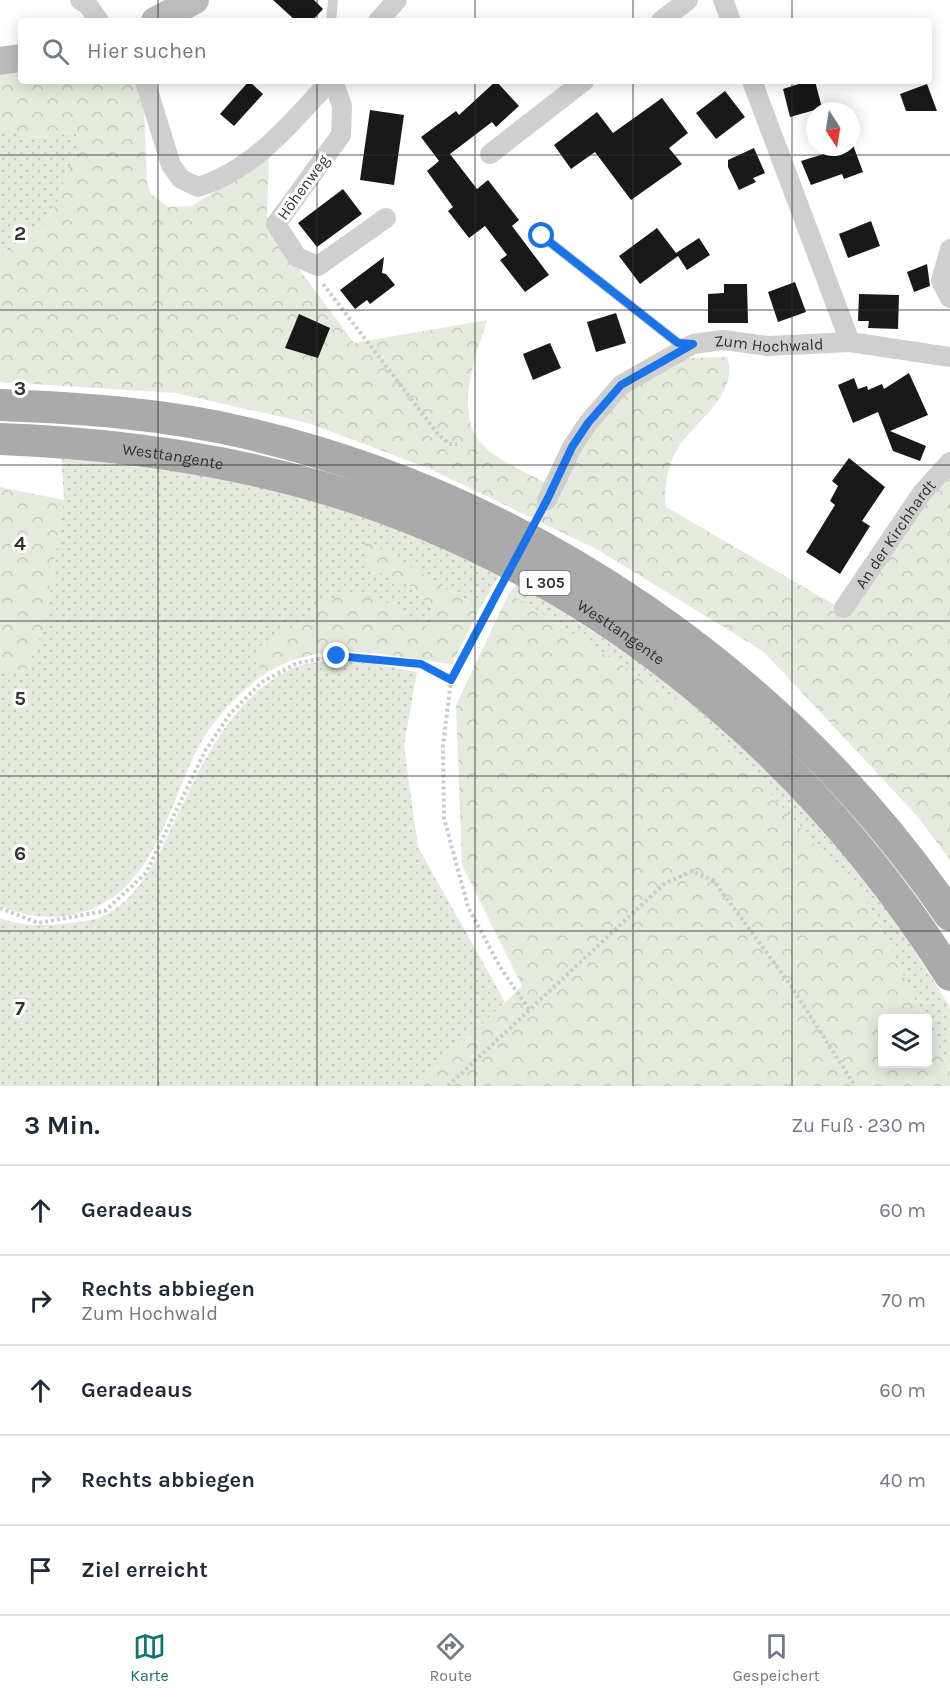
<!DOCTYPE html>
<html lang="de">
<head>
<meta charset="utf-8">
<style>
  :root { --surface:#fff; --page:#f2f2f3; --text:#1f2937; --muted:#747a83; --line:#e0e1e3; --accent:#0f766e }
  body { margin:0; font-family:Karla,sans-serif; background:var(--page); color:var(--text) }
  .controls { position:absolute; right:18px; bottom:18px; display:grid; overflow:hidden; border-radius:6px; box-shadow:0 3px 15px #0003 }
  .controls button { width:54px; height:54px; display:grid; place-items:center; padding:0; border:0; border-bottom:2px solid var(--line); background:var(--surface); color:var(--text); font:30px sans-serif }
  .compass { position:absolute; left:806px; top:102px; width:54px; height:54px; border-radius:50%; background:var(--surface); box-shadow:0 3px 15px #0003; rotate:168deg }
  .stop { position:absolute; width:18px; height:18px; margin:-14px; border:4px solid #1a73e8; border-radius:50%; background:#fff }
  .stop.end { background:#1a73e8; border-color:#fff; box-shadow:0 2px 6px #0008 }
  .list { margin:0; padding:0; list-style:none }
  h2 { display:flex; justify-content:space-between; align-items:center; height:78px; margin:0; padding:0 24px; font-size:26px }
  h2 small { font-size:20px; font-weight:400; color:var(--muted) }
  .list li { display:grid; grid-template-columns:39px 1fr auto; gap:18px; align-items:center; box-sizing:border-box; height:90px; padding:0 24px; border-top:2px solid var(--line) }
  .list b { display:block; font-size:22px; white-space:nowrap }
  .list p { margin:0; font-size:20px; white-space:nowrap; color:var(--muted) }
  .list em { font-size:20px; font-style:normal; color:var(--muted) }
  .icon { flex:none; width:33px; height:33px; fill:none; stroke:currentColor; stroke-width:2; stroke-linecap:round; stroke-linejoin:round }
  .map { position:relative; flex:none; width:950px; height:1086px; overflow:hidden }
  .search { position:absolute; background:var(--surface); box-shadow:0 3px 15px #0003; left:18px; right:18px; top:18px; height:66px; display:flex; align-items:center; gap:15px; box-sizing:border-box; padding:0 21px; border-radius:6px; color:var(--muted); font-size:22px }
  .sheet { height:528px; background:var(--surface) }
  nav { display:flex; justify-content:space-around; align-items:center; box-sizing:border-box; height:84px; border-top:2px solid var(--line); background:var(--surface); font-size:16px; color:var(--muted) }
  nav a { display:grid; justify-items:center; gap:3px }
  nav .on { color:var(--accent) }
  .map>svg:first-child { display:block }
</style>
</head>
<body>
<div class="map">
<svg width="950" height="1086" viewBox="0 0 950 1086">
  <defs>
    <pattern id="grass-dots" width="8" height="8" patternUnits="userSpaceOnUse" patternTransform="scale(1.5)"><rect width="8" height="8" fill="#e4ebde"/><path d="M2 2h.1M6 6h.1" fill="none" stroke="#c4cabf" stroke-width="1.8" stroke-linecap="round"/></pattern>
    <pattern id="forest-crowns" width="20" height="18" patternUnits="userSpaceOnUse" patternTransform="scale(1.5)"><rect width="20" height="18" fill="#e4ebde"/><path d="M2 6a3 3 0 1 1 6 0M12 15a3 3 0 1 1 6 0" fill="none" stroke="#c4cabf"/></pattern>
  </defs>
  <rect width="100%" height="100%" fill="#fff"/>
  <g fill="url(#grass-dots)">
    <path d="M 0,127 L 27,136 L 45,138 L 73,132 C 90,142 74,159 67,171 C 63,180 63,189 59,198 C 50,219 22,248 0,256 Z"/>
    <path d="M 61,454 C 204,468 374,502 499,576 L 480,608 L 365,540 L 369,567 L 412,587 L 431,607 L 436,633 L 387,603 L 323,603 L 302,623 L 259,647 L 259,678 C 235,697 214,718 199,746 C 167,806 154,897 75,914 C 49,920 24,917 0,905 L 0,671 L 27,669 L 44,627 L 64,500 Z"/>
    <path d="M 518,584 L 677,685 L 772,769 L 875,889 L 950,1007 L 950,1070 L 928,1025 L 928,1018 L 924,1018 L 869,905 L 701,716 L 509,593 Z"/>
    <path d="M 327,661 L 367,662 L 417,672 L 404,746 L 418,847 L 505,1002 L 418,1086 L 0,1086 L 0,918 C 20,926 42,926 63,924 C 76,922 92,921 103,916 C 135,901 154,865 168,835 C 198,772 228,697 295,667 C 304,663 317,663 327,661 Z"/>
  </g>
  <g fill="url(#forest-crowns)">
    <path d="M 21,70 L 21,81 L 139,81 L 144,107 L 147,182 L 151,194 L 168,207 L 192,206 L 269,157 L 267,217 L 285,250 L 354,343 L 487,320 C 477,353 456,406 477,438 C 490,458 533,476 555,487 L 615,393 L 687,358 L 727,357 C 740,394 695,421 678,448 C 668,464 663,490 666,507 L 842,609 L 950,466 L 950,860 L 918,817 L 764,652 L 598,550 L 428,468 L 308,423 L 176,393 L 0,382 L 0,256 C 22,248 50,219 59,198 C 63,189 63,180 67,171 C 73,159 90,142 73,132 L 45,138 L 27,136 L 0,127 L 0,73 Z"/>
    <path d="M 0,487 L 64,500 L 44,627 L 27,669 L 0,671 Z"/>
    <path d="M 364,539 L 480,608 L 452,664 C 384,656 320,635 259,678 L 259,647 L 302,623 L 323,603 L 353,591 L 387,603 L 435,632 L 431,607 L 412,587 L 369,567 Z"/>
    <path d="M 509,593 L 701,716 L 869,905 L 924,1018 L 882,1018 L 882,1064 L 928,1064 L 928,1025 L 950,1070 L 950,1086 L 418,1086 L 522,986 L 462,865 L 456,705 Z"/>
  </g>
  <g fill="#191919">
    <path d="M 273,0 L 314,0 L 323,9 L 312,21 L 296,21 Z"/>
    <path d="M 249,81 L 263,94 L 234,126 L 220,114 Z"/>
    <path d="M 496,81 L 519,106 L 496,127 L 492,122 L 450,154 L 477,189 L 488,180 L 519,220 L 512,226 L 549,275 L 525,292 L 500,260 L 507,255 L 485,226 L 469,238 L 448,211 L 453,207 L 427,171 L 439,161 L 421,137 L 456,111 L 459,115 Z"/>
    <path d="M 808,81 L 815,81 L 822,108 L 790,117 L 783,89 Z"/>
    <path d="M 927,84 L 937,111 L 906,111 L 900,94 Z"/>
    <path d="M 725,91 L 745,117 L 716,139 L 696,113 Z"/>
    <path d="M 662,98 L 688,133 L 669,148 L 682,164 L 631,200 L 595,152 L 571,169 L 554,145 L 597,112 L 613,133 Z"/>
    <path d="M 370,110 L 404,115 L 394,185 L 360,180 Z"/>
    <path d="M 853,145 L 863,172 L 844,179 L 842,174 L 811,185 L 801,161 Z"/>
    <path d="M 754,148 L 765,173 L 753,178 L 756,182 L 739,190 L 728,167 L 728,160 Z"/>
    <path d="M 343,189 L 362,214 L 317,247 L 298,223 Z"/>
    <path d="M 871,221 L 880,246 L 848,258 L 839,234 Z"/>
    <path d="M 657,228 L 676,253 L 699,238 L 710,255 L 687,270 L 678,256 L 640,284 L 619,256 Z"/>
    <path d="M 384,257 L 382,273 L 386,274 L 395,285 L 370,304 L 367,300 L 355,309 L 340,290 Z"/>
    <path d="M 927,264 L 930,286 L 914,292 L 907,272 Z"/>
    <path d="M 795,282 L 806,312 L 778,322 L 768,292 Z"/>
    <path d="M 724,284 L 747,284 L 748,323 L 708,323 L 708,294 L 724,293 Z"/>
    <path d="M 859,294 L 899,295 L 898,329 L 868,328 L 869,321 L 858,321 Z"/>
    <path d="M 616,313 L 626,343 L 596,352 L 587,322 Z"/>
    <path d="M 299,314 L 330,328 L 318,358 L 285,348 Z"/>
    <path d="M 550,343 L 561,368 L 533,380 L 523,354 Z"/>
    <path d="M 909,373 L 928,415 L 890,431 L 926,446 L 920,461 L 893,451 L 878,412 L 853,423 L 838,385 L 854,378 L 858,389 L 867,386 L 868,390 L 882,384 L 884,389 Z"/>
    <path d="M 849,458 L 885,487 L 862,521 L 870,526 L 840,574 L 806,552 L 835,505 L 830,501 L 838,486 L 832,481 Z"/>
  </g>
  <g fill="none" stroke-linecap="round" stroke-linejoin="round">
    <g stroke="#ccc" stroke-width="4" stroke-dasharray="3 3" stroke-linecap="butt">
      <path d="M 323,284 L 438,434 L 449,444 L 457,444"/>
      <path d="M 0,908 L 38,923 L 105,911 L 146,873 L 205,751 L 230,714 L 262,682 L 297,663 L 337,656 L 421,664 L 451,680 L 443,746 L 444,818 L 468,907 L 500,967 L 530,1011"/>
      <path d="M 448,1086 L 664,884 L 692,871 L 714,881 L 789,983 L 855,1086"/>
    </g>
    <g stroke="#cfcfcf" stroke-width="10">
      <path d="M 331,21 L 333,0"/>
      <path d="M 542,236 L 678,343 L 688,344"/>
    </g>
    <g stroke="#cfcfcf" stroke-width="20">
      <path d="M 80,0 L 88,5 L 99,21"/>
      <path d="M 723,0 L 731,21"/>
      <path d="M 378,21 L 397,0"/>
      <path d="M 661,21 L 688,0"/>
      <path d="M 145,81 L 171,165 L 181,179 L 198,187 C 254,170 292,122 330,81"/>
      <path d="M 333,81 L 342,106 L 341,135 L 276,224 L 297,257 L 318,266 L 386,218"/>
      <path d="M 752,81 L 850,342"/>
      <path d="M 490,154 L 584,81"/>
      <path d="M 950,249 L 941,281 L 950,298"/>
      <path id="s1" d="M 547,500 L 572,447 L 588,423 L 621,385 L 693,344 L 723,340 L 768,346 L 850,342 L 950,357"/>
      <path id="s2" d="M 844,608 L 922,493 L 950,462"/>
    </g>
    <g stroke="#bcbcbc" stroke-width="28">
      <path d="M 155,21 L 195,0"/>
      <path d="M 0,61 L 21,58"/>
    </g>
    <g stroke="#aaa" stroke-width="32">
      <path d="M 0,405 C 82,408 166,414 246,433 C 531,500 784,674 950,915"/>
      <path id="s3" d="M 0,439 C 106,443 215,457 317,486 C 582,563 804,743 950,975"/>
    </g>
    <path stroke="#ccc" stroke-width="4" stroke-dasharray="3 3" stroke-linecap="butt" d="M 451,680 L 547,500"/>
  </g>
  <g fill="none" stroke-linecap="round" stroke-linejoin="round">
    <path stroke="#1a73e8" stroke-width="8" d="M 337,656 L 421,664 L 451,680 L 547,500 L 572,447 L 588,423 L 621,385 L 693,344 L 678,343 L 542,236"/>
  </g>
  <path fill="none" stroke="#323232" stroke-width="1.5" stroke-opacity="0.55" d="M 158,0 L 158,21M 317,0 L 317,21M 475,0 L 475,21M 633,0 L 633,21M 792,0 L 792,21M 158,81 L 158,1086M 317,81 L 317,1086M 475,81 L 475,1086M 633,81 L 633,1086M 792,81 L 792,1086M 0,155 L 950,155M 0,310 L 950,310M 0,465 L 950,465M 0,621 L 950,621M 0,776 L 950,776M 0,931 L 950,931"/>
  <g text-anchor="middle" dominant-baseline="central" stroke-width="6" stroke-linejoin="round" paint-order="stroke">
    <rect fill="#fff" stroke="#707070" stroke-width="1.5" x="519.5" y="571" width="51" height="24" rx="4.5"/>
    <g font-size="15" font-weight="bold" fill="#323232">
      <text x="545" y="583">L 305</text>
    </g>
    <g font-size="16" fill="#323232" stroke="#fff">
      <text transform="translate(303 187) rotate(-54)">Höhenweg</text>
      <text stroke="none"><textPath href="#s1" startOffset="297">Zum Hochwald</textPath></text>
      <text stroke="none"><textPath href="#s3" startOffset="174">Westtangente</textPath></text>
      <text stroke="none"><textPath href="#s2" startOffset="90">An der Kirchhardt</textPath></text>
      <text stroke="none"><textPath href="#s3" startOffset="660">Westtangente</textPath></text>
    </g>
  </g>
  <g font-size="20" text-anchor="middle" font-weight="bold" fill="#323232" stroke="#fff" stroke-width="6" stroke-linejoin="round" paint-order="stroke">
    <text x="20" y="240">2</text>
    <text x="20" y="395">3</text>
    <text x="20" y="550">4</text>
    <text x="20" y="705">5</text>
    <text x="20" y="860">6</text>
    <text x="20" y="1015">7</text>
  </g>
</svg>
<div class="controls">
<button><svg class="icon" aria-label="layers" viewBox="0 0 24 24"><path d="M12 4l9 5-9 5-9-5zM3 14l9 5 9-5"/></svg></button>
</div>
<svg class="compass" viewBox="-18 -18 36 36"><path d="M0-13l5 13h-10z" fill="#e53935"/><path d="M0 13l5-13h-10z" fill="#747a83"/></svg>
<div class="stop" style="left:542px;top:236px"></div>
<div class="stop end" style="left:337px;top:656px"></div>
<div class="search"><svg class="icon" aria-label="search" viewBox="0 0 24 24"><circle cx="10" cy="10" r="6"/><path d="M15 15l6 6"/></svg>Hier suchen</div>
</div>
<section class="sheet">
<h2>3 Min.<small>Zu Fuß · 230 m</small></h2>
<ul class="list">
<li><svg class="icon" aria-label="ahead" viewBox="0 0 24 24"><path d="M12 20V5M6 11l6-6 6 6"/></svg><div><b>Geradeaus</b></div><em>60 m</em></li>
<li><svg class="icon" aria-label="right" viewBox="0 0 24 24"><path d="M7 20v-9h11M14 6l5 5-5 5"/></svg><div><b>Rechts abbiegen</b><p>Zum Hochwald</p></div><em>70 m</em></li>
<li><svg class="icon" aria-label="ahead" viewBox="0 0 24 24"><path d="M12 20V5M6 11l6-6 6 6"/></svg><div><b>Geradeaus</b></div><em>60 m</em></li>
<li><svg class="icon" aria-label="right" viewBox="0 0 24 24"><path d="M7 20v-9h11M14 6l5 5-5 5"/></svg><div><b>Rechts abbiegen</b></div><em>40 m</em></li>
<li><svg class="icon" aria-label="arrive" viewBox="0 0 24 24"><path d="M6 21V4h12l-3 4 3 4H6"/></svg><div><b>Ziel erreicht</b></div></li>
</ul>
</section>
<nav>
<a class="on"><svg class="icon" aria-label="map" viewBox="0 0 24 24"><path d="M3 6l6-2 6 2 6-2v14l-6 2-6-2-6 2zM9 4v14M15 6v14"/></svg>Karte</a>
<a><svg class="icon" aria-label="directions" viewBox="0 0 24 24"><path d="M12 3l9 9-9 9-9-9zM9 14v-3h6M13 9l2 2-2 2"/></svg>Route</a>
<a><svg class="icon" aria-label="saved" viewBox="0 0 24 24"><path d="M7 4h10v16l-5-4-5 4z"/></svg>Gespeichert</a>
</nav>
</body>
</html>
